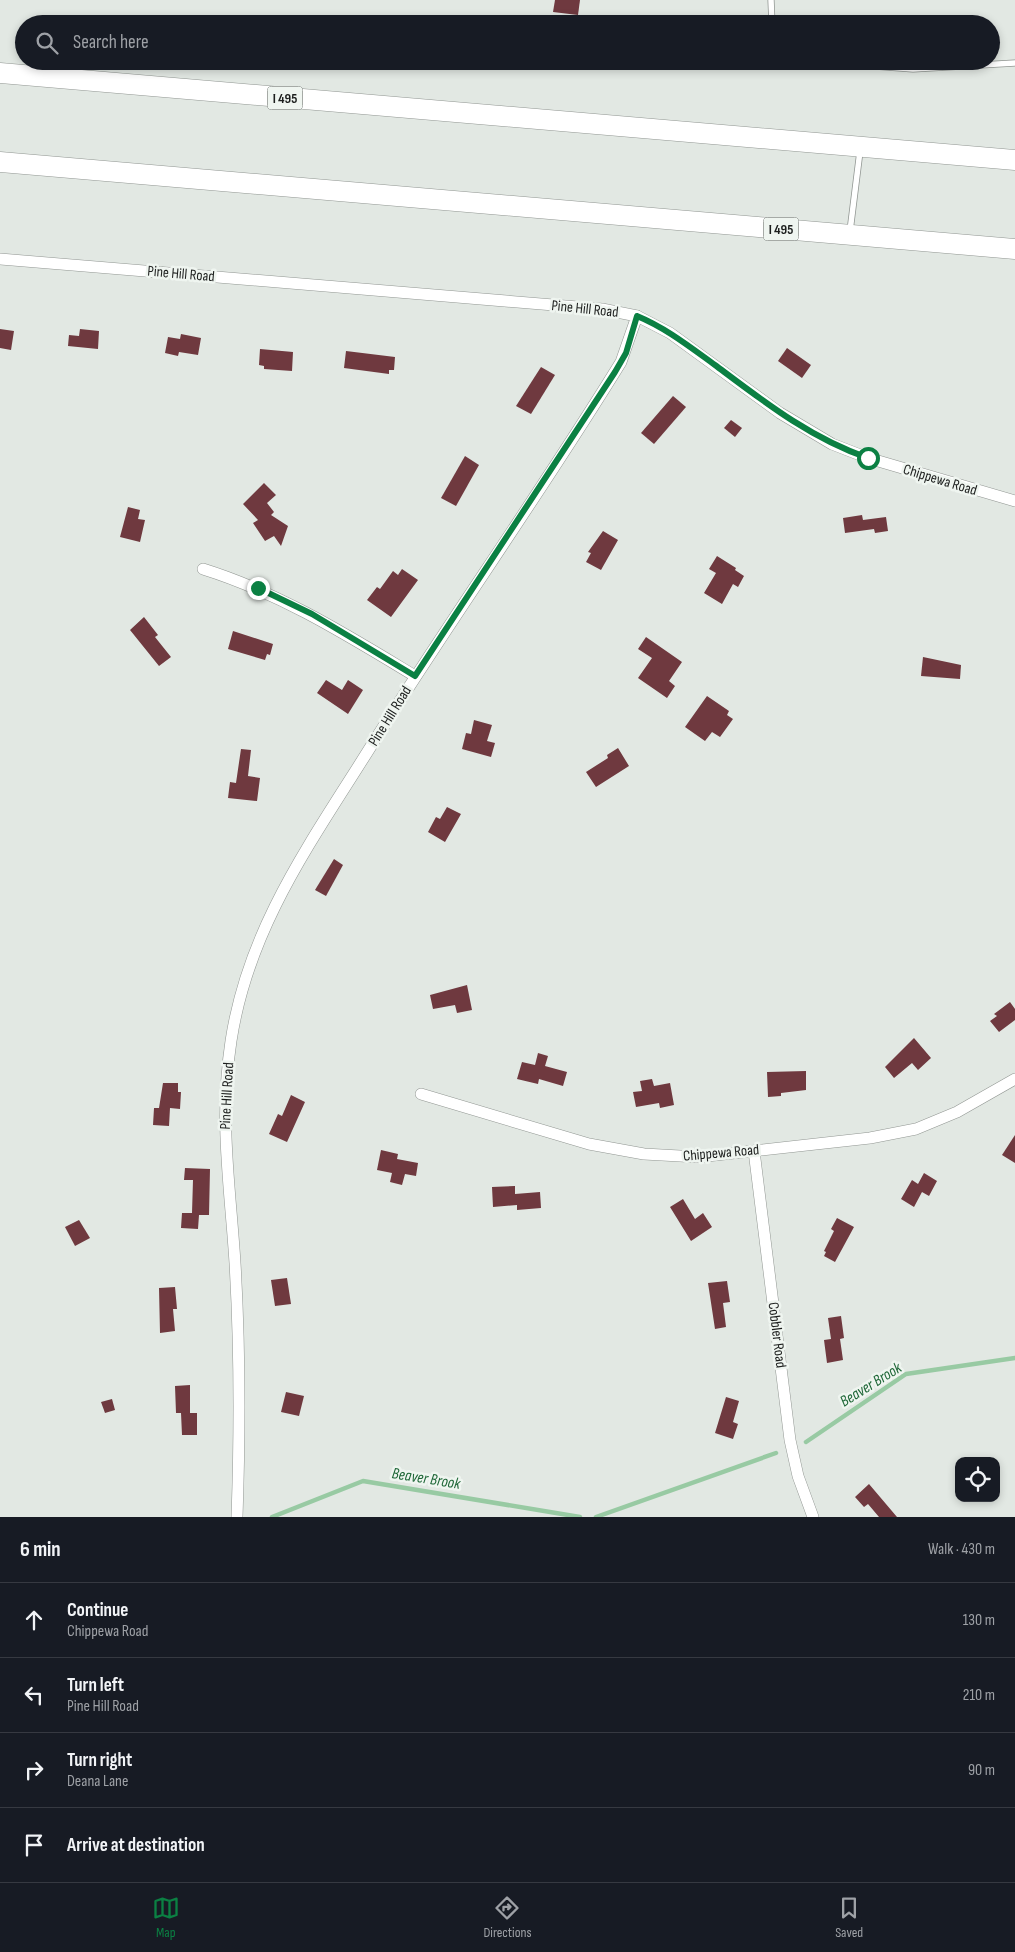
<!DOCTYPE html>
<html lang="en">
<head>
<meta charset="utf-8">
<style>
  :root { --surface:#171b24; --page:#242831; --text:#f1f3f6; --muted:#9ea1a6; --line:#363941; --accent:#0b8043 }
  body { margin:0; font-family:"Sofia Sans Condensed",sans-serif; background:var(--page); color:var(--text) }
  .controls { position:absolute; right:15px; bottom:15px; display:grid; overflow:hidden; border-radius:10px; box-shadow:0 2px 8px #0003 }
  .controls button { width:45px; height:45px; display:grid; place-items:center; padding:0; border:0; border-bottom:1px solid var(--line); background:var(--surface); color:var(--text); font:25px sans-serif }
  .stop { position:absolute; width:15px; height:15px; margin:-11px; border:4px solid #0b8043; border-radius:50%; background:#fff }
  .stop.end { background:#0b8043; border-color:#fff; box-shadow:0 1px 5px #0008 }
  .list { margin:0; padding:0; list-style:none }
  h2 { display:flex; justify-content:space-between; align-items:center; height:65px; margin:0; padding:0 20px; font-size:21px }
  h2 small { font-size:16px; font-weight:400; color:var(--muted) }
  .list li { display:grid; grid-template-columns:32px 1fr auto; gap:15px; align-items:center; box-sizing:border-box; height:75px; padding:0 20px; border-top:1px solid var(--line) }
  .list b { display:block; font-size:19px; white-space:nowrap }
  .list p { margin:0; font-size:16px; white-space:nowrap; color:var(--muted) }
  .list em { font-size:16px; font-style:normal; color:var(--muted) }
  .icon { flex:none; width:28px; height:28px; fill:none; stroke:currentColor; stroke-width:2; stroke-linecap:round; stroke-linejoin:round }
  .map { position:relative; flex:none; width:1015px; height:1517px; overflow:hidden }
  .search { position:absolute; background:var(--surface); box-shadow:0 2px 8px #0003; left:15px; right:15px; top:15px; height:55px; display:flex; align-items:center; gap:12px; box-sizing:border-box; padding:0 18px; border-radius:28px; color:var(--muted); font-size:19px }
  .sheet { height:365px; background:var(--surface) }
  nav { display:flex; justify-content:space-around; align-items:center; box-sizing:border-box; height:70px; border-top:1px solid var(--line); background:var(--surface); font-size:14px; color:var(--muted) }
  nav a { display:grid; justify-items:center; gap:2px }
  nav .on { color:var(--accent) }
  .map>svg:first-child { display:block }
</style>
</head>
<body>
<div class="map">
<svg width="1015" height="1517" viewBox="0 0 1015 1517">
  <rect width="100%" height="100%" fill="#e2e8e3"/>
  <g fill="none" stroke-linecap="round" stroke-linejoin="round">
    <g stroke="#98caa3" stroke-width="4.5">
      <path d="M 806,1442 L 906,1374 L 1015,1358"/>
      <path d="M 272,1517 L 363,1481 L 580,1517"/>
      <path d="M 596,1517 L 776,1453"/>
    </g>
  </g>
  <g fill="#6f393f">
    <path d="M 555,0 L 580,0 L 578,15 L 553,12 Z"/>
    <path d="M 0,329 L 14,331 L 11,350 L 0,348 Z"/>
    <path d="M 80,329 L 99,331 L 98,349 L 68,346 L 69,335 L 79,336 Z"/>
    <path d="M 181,334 L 201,338 L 198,355 L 179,352 L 178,356 L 165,353 L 168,337 L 180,339 Z"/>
    <path d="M 787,348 L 811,365 L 802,378 L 778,361 Z"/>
    <path d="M 260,349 L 293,352 L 292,371 L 264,369 L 264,366 L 259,365 Z"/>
    <path d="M 346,351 L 395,357 L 394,370 L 389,370 L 389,374 L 344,368 Z"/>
    <path d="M 541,367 L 555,375 L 531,414 L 516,406 Z"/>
    <path d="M 673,396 L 686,407 L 654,444 L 641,433 Z"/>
    <path d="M 731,420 L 742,428 L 735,437 L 724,428 Z"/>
    <path d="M 465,456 L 479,465 L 456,506 L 441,498 Z"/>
    <path d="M 264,483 L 276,495 L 267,503 L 274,512 L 271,515 L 288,526 L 281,546 L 274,536 L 265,541 L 253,523 L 258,520 L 243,504 Z"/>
    <path d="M 128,507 L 140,510 L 138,519 L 145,520 L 140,542 L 120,537 Z"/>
    <path d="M 862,515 L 863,520 L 886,517 L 888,531 L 875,533 L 874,529 L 845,533 L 843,518 Z"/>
    <path d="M 603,531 L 618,540 L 601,570 L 586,562 L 591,553 L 588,552 Z"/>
    <path d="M 717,556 L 736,568 L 735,570 L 744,576 L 738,587 L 733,584 L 722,604 L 704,593 L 716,573 L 709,569 Z"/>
    <path d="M 402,569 L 418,580 L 391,617 L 367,600 L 377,587 L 380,589 L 393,571 L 398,575 Z"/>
    <path d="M 144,617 L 158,635 L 155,637 L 171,657 L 159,666 L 130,630 Z"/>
    <path d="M 233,631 L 273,644 L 270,655 L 267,654 L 265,660 L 228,649 Z"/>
    <path d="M 646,637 L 682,662 L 669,681 L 675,686 L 667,698 L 638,678 L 652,658 L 638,649 Z"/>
    <path d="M 923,657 L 961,665 L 960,679 L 921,676 Z"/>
    <path d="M 326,680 L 342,690 L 348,680 L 363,690 L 348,714 L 317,693 Z"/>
    <path d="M 707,696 L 729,711 L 727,715 L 733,719 L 720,737 L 712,732 L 705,741 L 685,727 Z"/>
    <path d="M 474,720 L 492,725 L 487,741 L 495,743 L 491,757 L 462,749 L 466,733 L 471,734 Z"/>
    <path d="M 618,748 L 629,766 L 596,787 L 586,772 L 608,758 L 607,755 Z"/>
    <path d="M 241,749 L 251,750 L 248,776 L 260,778 L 257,801 L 228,798 L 230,782 L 236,783 Z"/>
    <path d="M 447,807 L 461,814 L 445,842 L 428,832 L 436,817 L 440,819 Z"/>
    <path d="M 334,859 L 343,865 L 326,896 L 315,890 Z"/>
    <path d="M 467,985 L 472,1010 L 457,1013 L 455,1005 L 433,1009 L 430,995 Z"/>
    <path d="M 1010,1002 L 1015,1009 L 1015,1020 L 999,1032 L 990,1021 L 997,1016 L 994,1014 Z"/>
    <path d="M 914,1038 L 931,1058 L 918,1070 L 912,1063 L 894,1078 L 885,1067 Z"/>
    <path d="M 538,1053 L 548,1056 L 545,1066 L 567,1072 L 563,1086 L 539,1079 L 538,1084 L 517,1079 L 522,1062 L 535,1065 Z"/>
    <path d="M 806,1071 L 806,1090 L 781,1093 L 781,1096 L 768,1097 L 767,1072 Z"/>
    <path d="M 652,1079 L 654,1086 L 670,1083 L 674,1105 L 660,1108 L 659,1103 L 636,1107 L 633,1092 L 642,1091 L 640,1081 Z"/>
    <path d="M 163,1083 L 178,1083 L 178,1092 L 181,1092 L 180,1109 L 170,1108 L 169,1126 L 153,1125 L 154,1108 L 159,1108 Z"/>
    <path d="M 291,1095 L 305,1102 L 287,1142 L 269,1134 L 278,1114 L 282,1116 Z"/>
    <path d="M 1015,1135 L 1015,1163 L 1002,1155 Z"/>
    <path d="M 381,1150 L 398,1154 L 397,1159 L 418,1163 L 416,1176 L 405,1174 L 402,1185 L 390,1182 L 392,1173 L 377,1170 Z"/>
    <path d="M 185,1168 L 210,1169 L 209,1215 L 199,1215 L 198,1229 L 181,1228 L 182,1213 L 192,1213 L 193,1180 L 184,1180 Z"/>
    <path d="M 924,1173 L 937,1181 L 929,1196 L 922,1192 L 914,1207 L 901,1199 L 912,1180 L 918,1184 Z"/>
    <path d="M 515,1186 L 515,1194 L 540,1192 L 541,1208 L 517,1210 L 517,1205 L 493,1207 L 492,1187 Z"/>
    <path d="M 683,1199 L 695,1219 L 703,1213 L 712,1227 L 691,1241 L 670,1207 Z"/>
    <path d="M 837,1218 L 854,1227 L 835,1262 L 824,1256 L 826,1252 L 824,1251 L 834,1231 L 831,1229 Z"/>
    <path d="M 79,1220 L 90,1238 L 75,1246 L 65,1227 Z"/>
    <path d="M 287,1278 L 291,1304 L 275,1306 L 271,1280 Z"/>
    <path d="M 727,1281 L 730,1302 L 723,1303 L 726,1327 L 715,1329 L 708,1283 Z"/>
    <path d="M 175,1287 L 177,1309 L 173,1309 L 175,1331 L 160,1333 L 159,1288 Z"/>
    <path d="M 841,1316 L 844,1338 L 840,1339 L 843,1360 L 827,1363 L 824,1340 L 831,1339 L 828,1318 Z"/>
    <path d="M 190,1385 L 190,1413 L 186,1413 L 197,1413 L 197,1435 L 182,1435 L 181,1413 L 176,1413 L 175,1386 Z"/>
    <path d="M 286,1392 L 304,1396 L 299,1416 L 281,1412 Z"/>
    <path d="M 726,1397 L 739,1401 L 733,1422 L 738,1424 L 733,1439 L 715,1433 Z"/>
    <path d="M 112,1399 L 115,1410 L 105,1413 L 101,1402 Z"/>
    <path d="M 869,1484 L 897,1517 L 879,1517 L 868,1504 L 864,1507 L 855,1497 Z"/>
  </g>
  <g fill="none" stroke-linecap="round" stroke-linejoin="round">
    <defs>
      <g id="lane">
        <path d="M 771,0 L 772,24"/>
        <path d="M 807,61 L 913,69 L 1015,63"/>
        <path d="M 850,231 L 860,151"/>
      </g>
      <g id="street">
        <path d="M 0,259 L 602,309 L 637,316 L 621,362 C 540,494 450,620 368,751 C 309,845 248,929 231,1041 C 219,1120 230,1185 235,1263 C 240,1348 240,1432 237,1517"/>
        <path d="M 637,316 L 670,333 L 780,413 L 832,444 L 868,458 L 1015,501"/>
        <path d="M 203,569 C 280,593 347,635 415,676"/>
        <path d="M 421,1094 L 589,1144 L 644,1154 L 698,1157 L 870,1138 L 916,1129 L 957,1112 L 1015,1079"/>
        <path d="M 754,1151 L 790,1440 L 798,1476 L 813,1517"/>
      </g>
      <g id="highway">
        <path d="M 0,73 L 1015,160"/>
        <path d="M 0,162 L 1015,249"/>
      </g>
    </defs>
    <use href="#lane" stroke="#919692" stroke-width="7"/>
    <use href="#street" stroke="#919692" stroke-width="12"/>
    <use href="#highway" stroke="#919692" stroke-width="21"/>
    <use href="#lane" stroke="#fff" stroke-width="5.5"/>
    <use href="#street" stroke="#fff" stroke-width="11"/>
    <use href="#highway" stroke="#fff" stroke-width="20"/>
  </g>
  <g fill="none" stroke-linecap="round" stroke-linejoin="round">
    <path stroke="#0b8043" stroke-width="6" d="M 258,588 L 312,614 L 415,676 L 615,372 L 626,353 L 637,316 C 666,328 690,347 715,365 C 763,401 810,438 868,458"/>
  </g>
  <g text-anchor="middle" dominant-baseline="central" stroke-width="5" stroke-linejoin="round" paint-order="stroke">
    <g fill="#eff5f0" stroke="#5c5f5d" stroke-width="1">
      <rect x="267.5" y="86.5" width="35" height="23" rx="4"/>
      <rect x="763.5" y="217.5" width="35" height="23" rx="4"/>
    </g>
    <g font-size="14" font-weight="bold" fill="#1d1f1e">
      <text x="285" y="98">I 495</text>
      <text x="781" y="229">I 495</text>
    </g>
    <g font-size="15" fill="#1d1f1e" stroke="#eff5f0">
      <text transform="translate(181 274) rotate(5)">Pine Hill Road</text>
      <text transform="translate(585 309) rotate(6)">Pine Hill Road</text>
      <text transform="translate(940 480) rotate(17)">Chippewa Road</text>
      <text transform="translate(390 716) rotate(-58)">Pine Hill Road</text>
      <text transform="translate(227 1096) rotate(-87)">Pine Hill Road</text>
      <text transform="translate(721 1153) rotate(-5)">Chippewa Road</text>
      <text transform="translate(777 1335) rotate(83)">Cobbler Road</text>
    </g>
    <g font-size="16" font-style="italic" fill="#1d6636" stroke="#eff5f0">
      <text transform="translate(871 1385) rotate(-32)">Beaver Brook</text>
      <text transform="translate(426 1479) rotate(9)">Beaver Brook</text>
    </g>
  </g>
</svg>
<div class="controls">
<button><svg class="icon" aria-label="locate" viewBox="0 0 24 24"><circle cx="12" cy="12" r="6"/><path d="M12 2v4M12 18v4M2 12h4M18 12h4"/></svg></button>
</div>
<div class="stop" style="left:868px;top:458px"></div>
<div class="stop end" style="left:258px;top:588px"></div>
<div class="search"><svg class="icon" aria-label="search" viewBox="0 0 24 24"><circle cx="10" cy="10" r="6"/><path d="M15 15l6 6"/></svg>Search here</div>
</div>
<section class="sheet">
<h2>6 min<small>Walk · 430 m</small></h2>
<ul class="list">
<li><svg class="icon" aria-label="ahead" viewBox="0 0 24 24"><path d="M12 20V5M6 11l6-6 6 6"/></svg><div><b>Continue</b><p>Chippewa Road</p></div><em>130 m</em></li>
<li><svg class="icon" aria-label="left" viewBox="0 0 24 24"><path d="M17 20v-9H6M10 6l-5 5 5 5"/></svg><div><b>Turn left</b><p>Pine Hill Road</p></div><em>210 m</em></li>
<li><svg class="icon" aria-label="right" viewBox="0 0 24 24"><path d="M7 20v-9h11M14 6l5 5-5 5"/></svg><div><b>Turn right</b><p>Deana Lane</p></div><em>90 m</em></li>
<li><svg class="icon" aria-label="arrive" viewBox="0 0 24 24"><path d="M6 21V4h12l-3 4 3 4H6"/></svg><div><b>Arrive at destination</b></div></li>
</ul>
</section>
<nav>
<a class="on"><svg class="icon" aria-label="map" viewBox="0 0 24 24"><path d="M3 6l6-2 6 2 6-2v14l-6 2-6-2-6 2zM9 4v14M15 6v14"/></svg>Map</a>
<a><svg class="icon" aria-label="directions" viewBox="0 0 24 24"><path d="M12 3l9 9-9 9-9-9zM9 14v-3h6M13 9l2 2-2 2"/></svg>Directions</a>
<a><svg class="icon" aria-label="saved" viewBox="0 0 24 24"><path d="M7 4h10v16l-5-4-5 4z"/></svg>Saved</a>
</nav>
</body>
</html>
